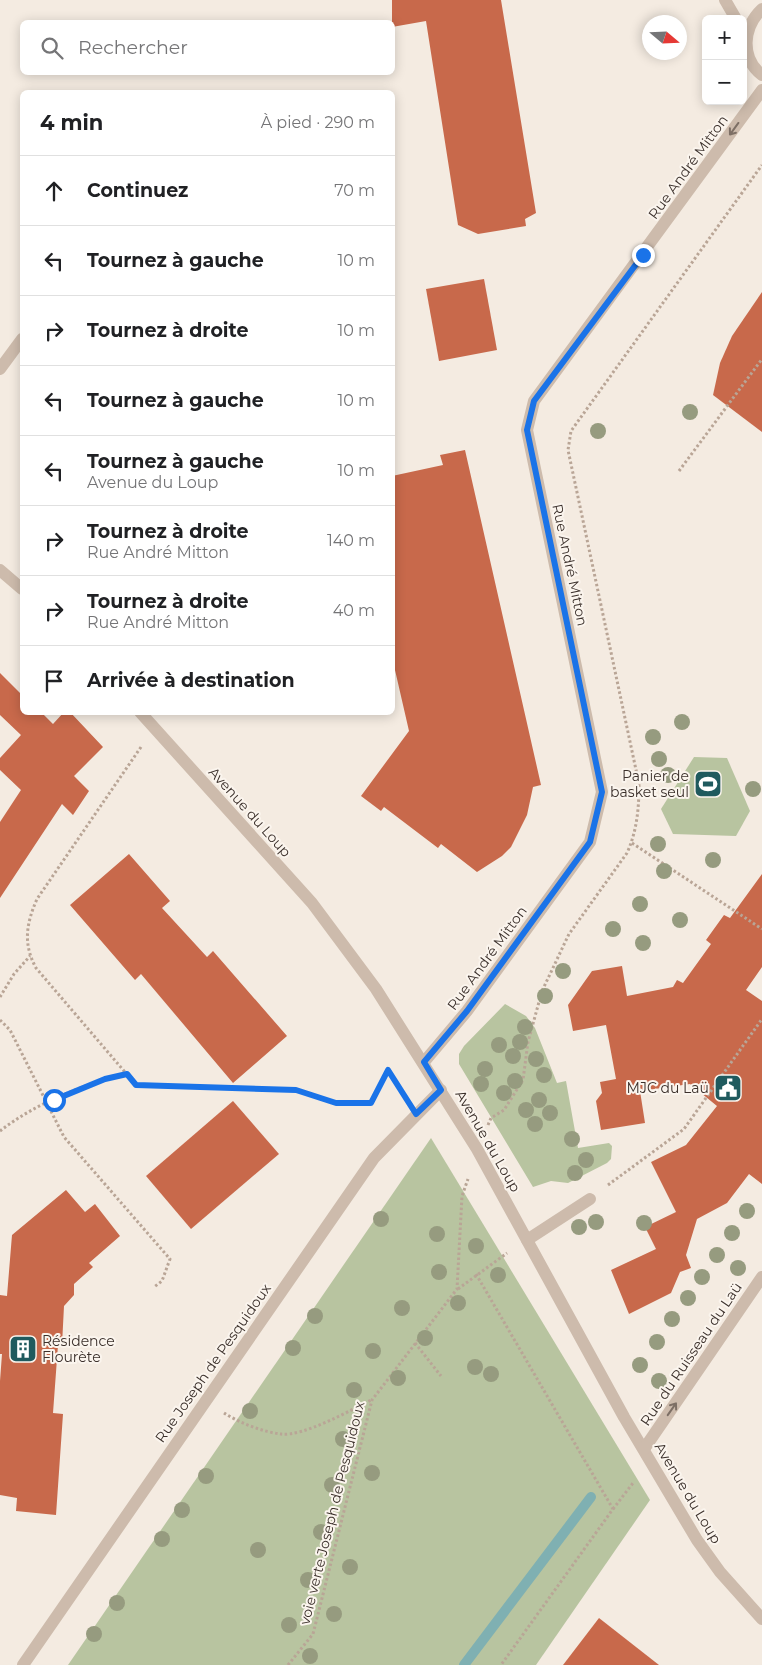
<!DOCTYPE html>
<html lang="fr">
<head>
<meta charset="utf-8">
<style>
  :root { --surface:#fff; --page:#f2f2f2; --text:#202124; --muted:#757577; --line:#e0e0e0 }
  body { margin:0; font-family:Montserrat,sans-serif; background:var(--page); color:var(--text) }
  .controls { position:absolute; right:15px; top:15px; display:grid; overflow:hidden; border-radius:8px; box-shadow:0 2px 12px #0003 }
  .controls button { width:45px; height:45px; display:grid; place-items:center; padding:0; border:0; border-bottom:1px solid var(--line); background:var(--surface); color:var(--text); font:25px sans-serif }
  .compass { position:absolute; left:642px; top:15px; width:45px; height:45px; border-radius:50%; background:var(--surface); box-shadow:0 2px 12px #0003; rotate:109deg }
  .stop { position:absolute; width:15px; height:15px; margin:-11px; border:4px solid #1a73e8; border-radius:50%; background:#fff }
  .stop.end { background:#1a73e8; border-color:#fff; box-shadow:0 1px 5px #0008 }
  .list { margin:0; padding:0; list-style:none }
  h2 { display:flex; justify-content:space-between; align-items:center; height:65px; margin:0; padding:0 20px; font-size:21px }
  h2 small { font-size:16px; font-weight:400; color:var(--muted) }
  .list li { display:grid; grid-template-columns:32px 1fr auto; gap:15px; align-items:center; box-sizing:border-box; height:70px; padding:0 20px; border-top:1px solid var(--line) }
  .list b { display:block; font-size:19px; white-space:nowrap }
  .list p { margin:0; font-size:16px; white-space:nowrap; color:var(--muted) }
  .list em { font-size:16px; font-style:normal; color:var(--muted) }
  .icon { flex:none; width:28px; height:28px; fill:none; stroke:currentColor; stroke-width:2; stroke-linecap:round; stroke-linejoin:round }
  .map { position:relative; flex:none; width:762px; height:1665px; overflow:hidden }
  .search { position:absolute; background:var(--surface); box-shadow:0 2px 12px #0003; left:20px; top:20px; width:375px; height:55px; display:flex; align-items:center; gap:12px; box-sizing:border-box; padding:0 18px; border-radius:8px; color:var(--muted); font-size:19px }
  .panel { position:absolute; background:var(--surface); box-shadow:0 2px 12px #0003; left:20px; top:90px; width:375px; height:625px; border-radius:8px }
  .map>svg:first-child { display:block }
</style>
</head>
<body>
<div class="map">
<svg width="762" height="1665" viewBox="0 0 762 1665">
  <rect width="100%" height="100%" fill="#f4ebe1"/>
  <g fill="#b8c4a0">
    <path d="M 694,757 L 727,758 L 750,811 L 736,836 L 673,834 L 661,809 Z"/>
    <path d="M 505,1004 L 526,1016 L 535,1028 L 557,1083 L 566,1081 L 578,1148 L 609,1143 L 612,1146 L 611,1159 L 607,1163 L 568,1183 L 551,1181 L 533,1187 L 459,1064 L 459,1054 L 464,1046 Z"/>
    <path d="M 431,1138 L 650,1500 L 536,1665 L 68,1665 Z"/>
  </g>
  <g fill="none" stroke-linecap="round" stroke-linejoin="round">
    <path stroke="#7fb0b2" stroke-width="10" d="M 464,1665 L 591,1497"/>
  </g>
  <g fill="#c8694b">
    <path d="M 392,0 L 501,0 L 536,213 L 525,219 L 526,226 L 478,234 L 458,225 L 426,21 L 392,27 Z"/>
    <path d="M 484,279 L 497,350 L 439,361 L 426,289 Z"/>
    <path d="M 762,292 L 762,432 L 713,395 L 720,363 L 732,336 Z"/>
    <path d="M 465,450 L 541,785 L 533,787 L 527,815 L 511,847 L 502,856 L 477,872 L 441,844 L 438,848 L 384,807 L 381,811 L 361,796 L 409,731 L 392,657 L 392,476 L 443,465 L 440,455 Z"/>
    <path d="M 0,673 L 22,695 L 22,712 L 41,712 L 53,724 L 64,712 L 70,712 L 103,747 L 74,776 L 89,791 L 73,815 L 62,804 L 0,898 L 0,822 L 21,790 L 0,770 L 0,758 L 21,735 L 0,715 Z"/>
    <path d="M 129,854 L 170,901 L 162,908 L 207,957 L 213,951 L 287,1036 L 233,1083 L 141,974 L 135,980 L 70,905 Z"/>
    <path d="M 762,874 L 762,967 L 746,990 L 762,1001 L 762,1184 L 749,1174 L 727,1203 L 697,1219 L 686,1255 L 691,1268 L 680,1272 L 671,1293 L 629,1314 L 611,1270 L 656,1249 L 645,1227 L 676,1212 L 651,1162 L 686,1145 L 717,1106 L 690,1084 L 640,1091 L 645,1123 L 601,1130 L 596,1101 L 602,1093 L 600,1082 L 616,1079 L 606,1025 L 573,1031 L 568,1005 L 592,971 L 622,966 L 627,996 L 673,987 L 677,980 L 683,983 L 711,944 L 706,940 L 724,915 L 730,918 Z"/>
    <path d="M 233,1101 L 279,1154 L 191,1229 L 146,1176 Z"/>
    <path d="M 66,1190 L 85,1212 L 95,1204 L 120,1236 L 89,1263 L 93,1267 L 74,1284 L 74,1295 L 64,1306 L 62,1345 L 58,1345 L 53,1413 L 63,1414 L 56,1515 L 16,1511 L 17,1498 L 0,1495 L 0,1381 L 2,1354 L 0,1354 L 0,1295 L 7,1296 L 12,1235 Z"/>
    <path d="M 599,1618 L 659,1665 L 563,1665 Z"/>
  </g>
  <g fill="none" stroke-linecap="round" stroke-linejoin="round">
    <g stroke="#b9a596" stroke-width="3" stroke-dasharray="2.5 2.5" stroke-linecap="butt">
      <path d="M 679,471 L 762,359"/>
      <path d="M 141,747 L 37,899 C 26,924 23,944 36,968 L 136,1085 L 296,1090 L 336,1103 L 371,1103 L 388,1070 L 404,1095"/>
      <path d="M 632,843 L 762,929"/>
      <path d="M 0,997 L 14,974 L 30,956"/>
      <path d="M 0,1020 L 10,1030 L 64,1137 L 170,1259 L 162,1281 L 154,1287"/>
      <path d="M 488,1125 L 491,1118 L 504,1110 L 523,1080 L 528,1042 L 542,991 L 569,934 L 627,853 C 637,831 639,808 639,784 L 568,450 L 571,431 L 762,165"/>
      <path d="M 0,1131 C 36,1103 84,1084 127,1074"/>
      <path d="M 608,1185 L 684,1129 L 762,1019"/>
      <path d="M 476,1274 L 613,1509 L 501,1665"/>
      <path d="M 458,1289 L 507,1253"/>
      <path d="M 415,1343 L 441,1376"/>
      <path d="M 224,1413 C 240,1423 263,1432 281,1434 C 303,1437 351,1410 371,1400"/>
      <path d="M 613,1509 L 633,1483"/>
      <path d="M 288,1665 L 313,1634 L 372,1400 L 457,1289 L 462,1196 L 468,1179"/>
    </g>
    <g stroke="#cdbbac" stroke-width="12">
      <path d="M 725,0 L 736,19"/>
      <path d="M 762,9 C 743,27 740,58 762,75"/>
      <path d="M 0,369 L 22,339"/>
      <path d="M 0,570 L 22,589"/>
      <path d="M 140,712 L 312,903 L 376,989 L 477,1149 L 624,1417 L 697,1540 L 720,1572 L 762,1619"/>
      <path d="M 424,1062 L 467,1011 L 590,842 L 602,792 L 527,430 L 534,401 L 762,90"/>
      <path d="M 527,1240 L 590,1199"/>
      <path d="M 644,1449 L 762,1277"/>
      <path d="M 23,1665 L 374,1158 L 441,1090"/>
    </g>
  </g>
  <g fill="#969b7f">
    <circle cx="690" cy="412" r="8"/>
    <circle cx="598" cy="431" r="8"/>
    <circle cx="682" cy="722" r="8"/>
    <circle cx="653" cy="737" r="8"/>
    <circle cx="659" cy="759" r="8"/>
    <circle cx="668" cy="775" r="8"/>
    <circle cx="753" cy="789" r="8"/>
    <circle cx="658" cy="844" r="8"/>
    <circle cx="713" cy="860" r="8"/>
    <circle cx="664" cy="871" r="8"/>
    <circle cx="640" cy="904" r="8"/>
    <circle cx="680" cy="920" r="8"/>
    <circle cx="613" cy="929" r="8"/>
    <circle cx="643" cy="943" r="8"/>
    <circle cx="563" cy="971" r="8"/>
    <circle cx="545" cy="996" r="8"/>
    <circle cx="525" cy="1027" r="8"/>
    <circle cx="520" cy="1042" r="8"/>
    <circle cx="499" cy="1045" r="8"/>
    <circle cx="513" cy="1056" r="8"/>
    <circle cx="536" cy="1059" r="8"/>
    <circle cx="485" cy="1069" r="8"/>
    <circle cx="544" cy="1075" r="8"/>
    <circle cx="515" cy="1081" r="8"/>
    <circle cx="481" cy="1084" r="8"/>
    <circle cx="504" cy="1093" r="8"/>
    <circle cx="539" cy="1100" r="8"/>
    <circle cx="526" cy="1110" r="8"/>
    <circle cx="550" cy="1113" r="8"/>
    <circle cx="535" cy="1124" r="8"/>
    <circle cx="572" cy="1139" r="8"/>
    <circle cx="586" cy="1160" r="8"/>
    <circle cx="575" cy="1173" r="8"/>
    <circle cx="747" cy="1211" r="8"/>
    <circle cx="381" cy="1219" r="8"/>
    <circle cx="596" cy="1222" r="8"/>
    <circle cx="644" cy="1223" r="8"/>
    <circle cx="579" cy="1227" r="8"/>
    <circle cx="732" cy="1233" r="8"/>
    <circle cx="437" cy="1234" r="8"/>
    <circle cx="476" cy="1246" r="8"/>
    <circle cx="717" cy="1255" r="8"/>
    <circle cx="738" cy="1268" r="8"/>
    <circle cx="439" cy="1272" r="8"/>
    <circle cx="498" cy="1275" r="8"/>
    <circle cx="702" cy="1277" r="8"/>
    <circle cx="688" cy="1298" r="8"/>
    <circle cx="458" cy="1303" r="8"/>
    <circle cx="402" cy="1308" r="8"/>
    <circle cx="315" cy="1316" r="8"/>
    <circle cx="672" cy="1319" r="8"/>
    <circle cx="425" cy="1338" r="8"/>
    <circle cx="657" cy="1342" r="8"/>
    <circle cx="293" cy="1348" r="8"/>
    <circle cx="373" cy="1351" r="8"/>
    <circle cx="640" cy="1365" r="8"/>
    <circle cx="475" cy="1367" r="8"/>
    <circle cx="491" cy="1374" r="8"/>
    <circle cx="398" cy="1378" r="8"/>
    <circle cx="659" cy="1381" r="8"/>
    <circle cx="354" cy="1390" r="8"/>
    <circle cx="250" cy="1411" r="8"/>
    <circle cx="343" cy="1439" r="8"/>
    <circle cx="372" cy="1473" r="8"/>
    <circle cx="206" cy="1476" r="8"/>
    <circle cx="332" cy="1485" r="8"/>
    <circle cx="182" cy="1510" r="8"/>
    <circle cx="321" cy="1532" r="8"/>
    <circle cx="162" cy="1539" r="8"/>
    <circle cx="258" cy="1550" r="8"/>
    <circle cx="350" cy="1567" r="8"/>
    <circle cx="308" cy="1580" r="8"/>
    <circle cx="117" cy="1603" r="8"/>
    <circle cx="334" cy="1614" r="8"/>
    <circle cx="289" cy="1625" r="8"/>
    <circle cx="94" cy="1634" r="8"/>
    <circle cx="310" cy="1656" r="8"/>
  </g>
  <defs><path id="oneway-shaft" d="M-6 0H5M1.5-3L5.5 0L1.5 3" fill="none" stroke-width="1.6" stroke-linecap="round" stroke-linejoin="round" transform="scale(1.25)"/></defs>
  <g stroke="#7d6f65">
    <use href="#oneway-shaft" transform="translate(734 129) rotate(126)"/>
    <use href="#oneway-shaft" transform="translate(672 1409) rotate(-55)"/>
  </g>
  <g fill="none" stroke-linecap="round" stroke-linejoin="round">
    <path stroke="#1a73e8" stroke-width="6" d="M 54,1100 L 105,1079 L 127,1074 L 136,1085 L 296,1090 L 336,1103 L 371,1103 L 388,1070 L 416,1114 L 441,1090 L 424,1062 L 467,1011 L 590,842 L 602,792 L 527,430 L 534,401 L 643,255"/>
  </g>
  <defs>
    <symbol id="stadium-square" viewBox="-11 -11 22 22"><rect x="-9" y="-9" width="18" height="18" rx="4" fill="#1f5a5e" stroke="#fbf5ee"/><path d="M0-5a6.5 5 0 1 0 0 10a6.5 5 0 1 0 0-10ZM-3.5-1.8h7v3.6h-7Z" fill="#fff"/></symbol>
    <symbol id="civic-square" viewBox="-11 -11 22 22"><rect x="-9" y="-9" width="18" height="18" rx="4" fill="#1f5a5e" stroke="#fbf5ee"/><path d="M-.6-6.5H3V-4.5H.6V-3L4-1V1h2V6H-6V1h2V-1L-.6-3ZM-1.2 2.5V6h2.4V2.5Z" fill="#fff"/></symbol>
    <symbol id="building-square" viewBox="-11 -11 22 22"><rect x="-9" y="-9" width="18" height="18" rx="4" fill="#1f5a5e" stroke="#fbf5ee"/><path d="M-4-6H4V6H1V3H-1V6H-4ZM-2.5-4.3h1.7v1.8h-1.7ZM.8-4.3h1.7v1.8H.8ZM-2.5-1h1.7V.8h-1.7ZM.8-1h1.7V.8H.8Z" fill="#fff"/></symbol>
  </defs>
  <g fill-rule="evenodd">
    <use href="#stadium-square" x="692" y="768" width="32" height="32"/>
    <use href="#civic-square" x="712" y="1072" width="32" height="32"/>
    <use href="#building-square" x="7" y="1333" width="32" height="32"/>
  </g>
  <g text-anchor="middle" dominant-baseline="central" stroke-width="4" stroke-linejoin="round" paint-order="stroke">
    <g font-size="14" fill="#3b302b" stroke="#fbf5ee">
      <text transform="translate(688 167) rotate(-54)">Rue André Mitton</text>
      <text transform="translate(570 565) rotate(78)">Rue André Mitton</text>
      <text transform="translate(250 812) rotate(48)">Avenue du Loup</text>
      <text transform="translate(487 958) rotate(-54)">Rue André Mitton</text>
      <text transform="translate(488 1141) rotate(60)">Avenue du Loup</text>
      <text transform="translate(691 1354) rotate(-56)">Rue du Ruisseau du Laü</text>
      <text transform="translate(213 1363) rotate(-55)">Rue Joseph de Pesquidoux</text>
      <text transform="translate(688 1493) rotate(59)">Avenue du Loup</text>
      <text transform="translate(332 1513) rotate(-76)">voie verte Joseph de Pesquidoux</text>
    </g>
    <g font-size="14" fill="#3b302b" stroke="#fbf5ee" text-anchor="end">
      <text x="689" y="776">Panier de<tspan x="689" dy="16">basket seul</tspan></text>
      <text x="709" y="1088">MJC du Laü</text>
      <text x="42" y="1341" text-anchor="start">Résidence<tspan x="42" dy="16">Flourète</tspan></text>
    </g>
  </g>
</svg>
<div class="controls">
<button>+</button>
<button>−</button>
</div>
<svg class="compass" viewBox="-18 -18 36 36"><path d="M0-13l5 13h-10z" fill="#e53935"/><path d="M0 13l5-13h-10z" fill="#757577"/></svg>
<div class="stop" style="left:54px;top:1100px"></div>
<div class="stop end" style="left:643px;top:255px"></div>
<div class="search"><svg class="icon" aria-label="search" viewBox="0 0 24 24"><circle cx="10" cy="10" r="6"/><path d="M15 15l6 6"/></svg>Rechercher</div>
<section class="panel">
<h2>4 min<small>À pied · 290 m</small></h2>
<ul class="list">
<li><svg class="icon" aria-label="ahead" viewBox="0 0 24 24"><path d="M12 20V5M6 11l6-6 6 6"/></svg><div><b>Continuez</b></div><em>70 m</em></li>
<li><svg class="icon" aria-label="left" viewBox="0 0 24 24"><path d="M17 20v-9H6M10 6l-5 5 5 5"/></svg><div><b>Tournez à gauche</b></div><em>10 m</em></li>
<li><svg class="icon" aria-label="right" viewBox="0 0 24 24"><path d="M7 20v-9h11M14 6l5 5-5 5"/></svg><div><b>Tournez à droite</b></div><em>10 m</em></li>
<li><svg class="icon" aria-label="left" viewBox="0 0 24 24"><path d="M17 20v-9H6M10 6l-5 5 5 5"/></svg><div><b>Tournez à gauche</b></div><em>10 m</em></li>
<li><svg class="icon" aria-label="left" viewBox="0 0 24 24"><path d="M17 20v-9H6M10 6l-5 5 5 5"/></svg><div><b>Tournez à gauche</b><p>Avenue du Loup</p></div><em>10 m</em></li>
<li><svg class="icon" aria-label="right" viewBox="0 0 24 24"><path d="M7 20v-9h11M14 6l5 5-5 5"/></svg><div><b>Tournez à droite</b><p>Rue André Mitton</p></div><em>140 m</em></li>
<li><svg class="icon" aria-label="right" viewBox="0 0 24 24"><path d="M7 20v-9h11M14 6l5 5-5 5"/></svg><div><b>Tournez à droite</b><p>Rue André Mitton</p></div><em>40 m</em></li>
<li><svg class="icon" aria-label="arrive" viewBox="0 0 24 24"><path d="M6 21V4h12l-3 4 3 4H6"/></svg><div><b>Arrivée à destination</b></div></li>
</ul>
</section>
</div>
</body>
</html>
